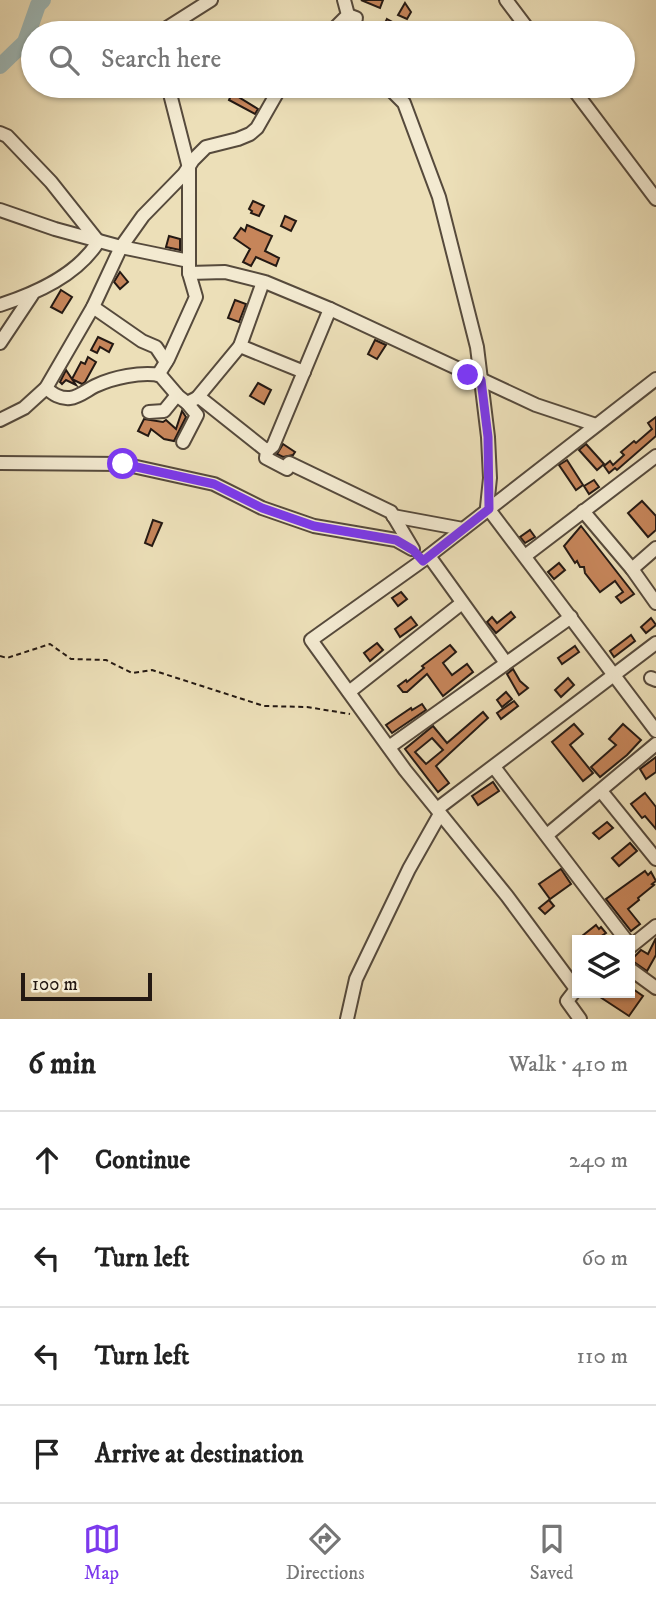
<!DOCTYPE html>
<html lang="en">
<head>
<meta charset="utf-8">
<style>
  :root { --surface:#fff; --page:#f2f2f2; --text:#222; --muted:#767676; --line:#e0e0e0; --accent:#7c3aed }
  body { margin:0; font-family:"IM FELL DW Pica",serif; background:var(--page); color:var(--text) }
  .controls { position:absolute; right:21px; bottom:21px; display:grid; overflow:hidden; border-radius:0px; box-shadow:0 2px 5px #0004 }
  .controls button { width:63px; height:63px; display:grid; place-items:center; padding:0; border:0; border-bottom:2px solid var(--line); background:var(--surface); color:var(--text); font:35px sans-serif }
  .scale { position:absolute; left:21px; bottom:18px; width:131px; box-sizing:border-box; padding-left:7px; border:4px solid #241913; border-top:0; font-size:19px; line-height:24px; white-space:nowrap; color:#241913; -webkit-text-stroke:5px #f3ead1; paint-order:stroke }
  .stop { position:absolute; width:21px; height:21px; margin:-16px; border:5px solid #7c3aed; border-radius:50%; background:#fff }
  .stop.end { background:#7c3aed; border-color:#fff; box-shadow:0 2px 7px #0008 }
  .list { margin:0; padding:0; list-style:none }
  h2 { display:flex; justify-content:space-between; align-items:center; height:91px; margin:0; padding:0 28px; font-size:30px }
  h2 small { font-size:23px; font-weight:400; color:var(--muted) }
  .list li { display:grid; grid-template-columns:46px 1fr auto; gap:21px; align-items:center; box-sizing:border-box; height:98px; padding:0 28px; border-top:2px solid var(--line) }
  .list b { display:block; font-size:26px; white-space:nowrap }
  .list em { font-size:23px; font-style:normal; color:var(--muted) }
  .icon { flex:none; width:38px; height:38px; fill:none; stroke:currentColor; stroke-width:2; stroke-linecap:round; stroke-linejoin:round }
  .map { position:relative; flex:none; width:656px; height:1019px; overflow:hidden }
  .search { position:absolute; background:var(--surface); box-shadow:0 2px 5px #0004; left:21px; right:21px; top:21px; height:77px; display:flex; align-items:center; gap:18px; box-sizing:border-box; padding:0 24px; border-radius:38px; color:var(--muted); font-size:26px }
  .sheet { height:483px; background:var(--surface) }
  nav { display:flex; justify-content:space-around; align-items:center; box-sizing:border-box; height:98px; border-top:2px solid var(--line); background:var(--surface); font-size:19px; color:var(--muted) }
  nav a { display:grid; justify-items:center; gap:4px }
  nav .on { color:var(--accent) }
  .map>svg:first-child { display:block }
</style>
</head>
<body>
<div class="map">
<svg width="656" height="1019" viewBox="0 0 656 1019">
  <rect width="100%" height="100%" fill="#ecdfb8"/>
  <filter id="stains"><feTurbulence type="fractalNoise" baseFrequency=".00286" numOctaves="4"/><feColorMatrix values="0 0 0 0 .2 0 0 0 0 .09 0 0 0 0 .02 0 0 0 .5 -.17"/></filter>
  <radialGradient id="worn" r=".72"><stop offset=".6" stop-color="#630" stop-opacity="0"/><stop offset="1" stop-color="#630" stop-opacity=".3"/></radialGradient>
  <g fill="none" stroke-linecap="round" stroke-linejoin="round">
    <path stroke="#9ebaba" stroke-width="16" d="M 0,66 L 25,42 L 38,5 L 43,0"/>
  </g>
  <g fill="#c6855a" stroke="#241913" stroke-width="2" fill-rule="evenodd">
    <path d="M 361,0 L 383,0 L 380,8 Z"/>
    <path d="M 405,3 L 411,12 L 407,19 L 398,15 Z"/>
    <path d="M 387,19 L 396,24 L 391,33 L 382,29 Z"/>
    <path d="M 232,93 L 258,109 L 255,114 L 229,100 Z"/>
    <path d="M 253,201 L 264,206 L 259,216 L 251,213 L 252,211 L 249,209 Z"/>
    <path d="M 285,216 L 296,221 L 291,231 L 281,226 Z"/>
    <path d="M 247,225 L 272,236 L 265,251 L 279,258 L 276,266 L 256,257 L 251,266 L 243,262 L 250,249 L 234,238 L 241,228 L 245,231 Z"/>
    <path d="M 169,236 L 180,239 L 180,250 L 166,247 Z"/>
    <path d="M 120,272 L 128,282 L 120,289 L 114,282 Z"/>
    <path d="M 61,290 L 72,297 L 62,313 L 51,307 Z"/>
    <path d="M 235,300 L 246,304 L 239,322 L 228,318 Z"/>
    <path d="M 98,337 L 113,344 L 109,352 L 100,347 L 97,353 L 91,350 Z"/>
    <path d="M 375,340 L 386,345 L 377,359 L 368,354 Z"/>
    <path d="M 88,357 L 96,362 L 85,382 L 82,384 L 72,379 L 76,385 L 66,380 L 62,384 L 60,382 L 66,370 L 72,379 L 81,362 L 85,364 Z"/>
    <path d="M 258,383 L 271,390 L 264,404 L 250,396 Z"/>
    <path d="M 182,411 L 186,417 L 174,441 L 164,439 L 151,429 L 148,436 L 138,431 L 144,419 L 163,422 L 166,420 L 176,429 Z"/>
    <path d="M 656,417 L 656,436 L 617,470 L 615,468 L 609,473 L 604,466 L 610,461 L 613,465 L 624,455 L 621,452 L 634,441 L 636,443 L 652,429 L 648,423 Z"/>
    <path d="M 283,444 L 295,452 L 293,455 L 283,457 L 277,454 Z"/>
    <path d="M 586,444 L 604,464 L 597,470 L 579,450 Z"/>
    <path d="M 567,460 L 583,485 L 576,490 L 559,465 Z"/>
    <path d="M 594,480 L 599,487 L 589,494 L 584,486 Z"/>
    <path d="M 642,501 L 656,516 L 656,530 L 648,537 L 628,513 Z"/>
    <path d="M 153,520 L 162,523 L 152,546 L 145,543 Z"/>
    <path d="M 581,526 L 634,594 L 621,603 L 616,597 L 623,592 L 615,581 L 600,592 L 585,573 L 584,567 L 580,567 L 577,561 L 575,563 L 564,546 Z"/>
    <path d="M 530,530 L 535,537 L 525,543 L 520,537 Z"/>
    <path d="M 559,563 L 565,570 L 554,579 L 548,572 Z"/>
    <path d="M 401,592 L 407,599 L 398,606 L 392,598 Z"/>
    <path d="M 511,612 L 515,617 L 496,633 L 487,622 L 492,617 L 497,623 Z"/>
    <path d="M 411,617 L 417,625 L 400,637 L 395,629 Z"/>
    <path d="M 651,618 L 656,625 L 646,633 L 641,627 Z"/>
    <path d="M 631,635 L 635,641 L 614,657 L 610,651 Z"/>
    <path d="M 377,643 L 383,650 L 370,661 L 364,653 Z"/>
    <path d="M 450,645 L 456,652 L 443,663 L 452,675 L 467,664 L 473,672 L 443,696 L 427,674 L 407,692 L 403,692 L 398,686 L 406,680 L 407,682 L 424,668 L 422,666 Z"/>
    <path d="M 575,646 L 579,652 L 562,664 L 558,658 Z"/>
    <path d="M 513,669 L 520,681 L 528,688 L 519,695 L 507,674 Z"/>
    <path d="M 568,678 L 574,685 L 561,697 L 555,690 Z"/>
    <path d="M 506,692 L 512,699 L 502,707 L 497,700 Z"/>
    <path d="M 514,701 L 518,706 L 501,719 L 497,713 Z"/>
    <path d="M 422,704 L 426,710 L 392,733 L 386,725 L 411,708 L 412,710 Z"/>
    <path d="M 483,712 L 488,718 L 436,766 L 449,783 L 438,792 L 405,749 L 433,726 L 447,743 ZM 432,738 L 443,750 L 426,764 L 415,752 Z"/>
    <path d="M 574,724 L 583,734 L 570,745 L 593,773 L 583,781 L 552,742 Z"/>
    <path d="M 623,724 L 641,740 L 627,755 L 600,777 L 591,767 L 616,745 L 609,739 Z"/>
    <path d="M 656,757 L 656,772 L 646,779 L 640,769 Z"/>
    <path d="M 493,782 L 499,791 L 478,805 L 472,796 Z"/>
    <path d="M 645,793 L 656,807 L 656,829 L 645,816 L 642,818 L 631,804 Z"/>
    <path d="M 607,822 L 613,828 L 599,839 L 593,833 Z"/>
    <path d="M 630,843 L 637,851 L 619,866 L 612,858 Z"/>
    <path d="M 561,869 L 571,884 L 550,899 L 539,884 Z"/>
    <path d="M 645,871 L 648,875 L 651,872 L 656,881 L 652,884 L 654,885 L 638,898 L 639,900 L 628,909 L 640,924 L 631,931 L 606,899 Z"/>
    <path d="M 549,900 L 554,906 L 545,914 L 539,908 Z"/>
    <path d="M 596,925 L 599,929 L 601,927 L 606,933 L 595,940 L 577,940 Z"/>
    <path d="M 656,938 L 656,955 L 647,971 L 631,960 L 641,950 L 648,954 Z"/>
    <path d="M 630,987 L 643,996 L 629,1016 L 594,993 L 630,993 Z"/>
  </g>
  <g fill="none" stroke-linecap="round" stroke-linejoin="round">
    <defs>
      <g id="minor">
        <path d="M 506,0 L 531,33"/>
        <path d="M 348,15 L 356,18 L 352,33"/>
        <path d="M 163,33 L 162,31 L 211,0"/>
        <path d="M 330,33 L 348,15 L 344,0"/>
        <path d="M 387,86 L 404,103 L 439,197 L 477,347 L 488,437 L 490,478 L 487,507 L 656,731"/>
        <path d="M 571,86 L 656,199"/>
        <path d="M 0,133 L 7,136 L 51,182 L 97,240"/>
        <path d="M 0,210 L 55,229 L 121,247 L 189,261"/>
        <path d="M 189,273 L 225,272 L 265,282 L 330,309 L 536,405 L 596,425"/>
        <path d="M 0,305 C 37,293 77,275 98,242 L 97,240"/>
        <path d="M 93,307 L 142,341 L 156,347 L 166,362"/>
        <path d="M 0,343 L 32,295"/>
        <path d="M 240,346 L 304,372"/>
        <path d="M 158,375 L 168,359 L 196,297 L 189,273 L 189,168 L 168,86"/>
        <path d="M 46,388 C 53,394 60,399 70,398 C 79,397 87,390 95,386 C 114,377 140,372 160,375 L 178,396 L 187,403 L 199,397 L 267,451 L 266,458 L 287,469 L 289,463 L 391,512 L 413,549"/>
        <path d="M 197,398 L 240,346 L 263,282"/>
        <path d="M 149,412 L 164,411 L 177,395"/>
        <path d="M 0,420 L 24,408 L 46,388 L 93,307 L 121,247 L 143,216 L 184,174 L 193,160 L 206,147 L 238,139 L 250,134 L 257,128 L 281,86"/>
        <path d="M 183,442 L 197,415 L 187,403"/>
        <path d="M 267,451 L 273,446 L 330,309"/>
        <path d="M 0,463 L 123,464 L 214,484 L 262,508 L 314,526 L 396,540 L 412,549"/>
        <path d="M 583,511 L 632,569"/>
        <path d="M 393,516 L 463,529"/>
        <path d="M 656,548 L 632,569 L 656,603"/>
        <path d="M 429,556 L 506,663"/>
        <path d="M 525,556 L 656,456"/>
        <path d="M 651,678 L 656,680"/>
        <path d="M 349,692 L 462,603"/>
        <path d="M 389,747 L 571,617"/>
        <path d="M 494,767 L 626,940"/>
        <path d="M 601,791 L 656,859"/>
        <path d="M 437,809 L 656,643"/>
        <path d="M 547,835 L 656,744"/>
        <path d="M 630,947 L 656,926"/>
        <path d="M 630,969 L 656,988"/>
        <path d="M 577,988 L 567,1001 L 580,1019"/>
        <path d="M 576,989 L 507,896 L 405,770 L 311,640 L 426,558 L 656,379"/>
        <path d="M 347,1019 L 356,979 L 409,869 L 440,814"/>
      </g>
    </defs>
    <use href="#minor" stroke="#564a3c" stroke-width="16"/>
    <path stroke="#241913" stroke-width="2" stroke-dasharray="5 3.5" stroke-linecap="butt" d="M 0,656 L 7,658 L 50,644 L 71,659 L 106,660 L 132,673 L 152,670 L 264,706 L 307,707 L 350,714"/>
    <use href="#minor" stroke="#f3ead1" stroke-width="12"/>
  </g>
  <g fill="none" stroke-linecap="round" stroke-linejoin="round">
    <path stroke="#7c3aed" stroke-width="9" d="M 123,464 L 214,484 L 262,508 L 314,526 L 396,540 L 413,550 L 423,561 L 489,509 L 488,437 L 481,380 L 468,375"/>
  </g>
  <rect width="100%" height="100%" filter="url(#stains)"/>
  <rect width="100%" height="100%" fill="url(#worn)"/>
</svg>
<div class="controls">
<button><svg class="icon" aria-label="layers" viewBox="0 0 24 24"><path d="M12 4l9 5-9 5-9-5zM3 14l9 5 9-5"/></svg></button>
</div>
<div class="scale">100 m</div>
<div class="stop" style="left:123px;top:464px"></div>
<div class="stop end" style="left:468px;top:375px"></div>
<div class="search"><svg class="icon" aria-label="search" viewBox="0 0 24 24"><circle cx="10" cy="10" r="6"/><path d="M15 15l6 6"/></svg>Search here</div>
</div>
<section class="sheet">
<h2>6 min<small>Walk · 410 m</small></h2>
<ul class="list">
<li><svg class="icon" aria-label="ahead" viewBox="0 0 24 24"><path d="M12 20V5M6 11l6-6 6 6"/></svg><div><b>Continue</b></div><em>240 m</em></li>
<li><svg class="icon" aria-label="left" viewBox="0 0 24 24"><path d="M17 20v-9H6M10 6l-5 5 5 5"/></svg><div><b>Turn left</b></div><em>60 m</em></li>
<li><svg class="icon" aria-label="left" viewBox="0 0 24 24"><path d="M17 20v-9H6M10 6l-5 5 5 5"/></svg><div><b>Turn left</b></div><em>110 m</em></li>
<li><svg class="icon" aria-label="arrive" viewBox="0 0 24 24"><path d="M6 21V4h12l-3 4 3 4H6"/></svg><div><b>Arrive at destination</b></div></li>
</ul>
</section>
<nav>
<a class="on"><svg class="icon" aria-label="map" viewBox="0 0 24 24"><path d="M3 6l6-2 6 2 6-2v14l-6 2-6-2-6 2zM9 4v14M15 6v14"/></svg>Map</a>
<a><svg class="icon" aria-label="directions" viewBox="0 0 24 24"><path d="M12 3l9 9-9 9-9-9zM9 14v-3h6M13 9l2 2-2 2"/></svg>Directions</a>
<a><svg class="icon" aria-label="saved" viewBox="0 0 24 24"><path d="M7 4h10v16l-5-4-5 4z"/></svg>Saved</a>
</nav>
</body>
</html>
